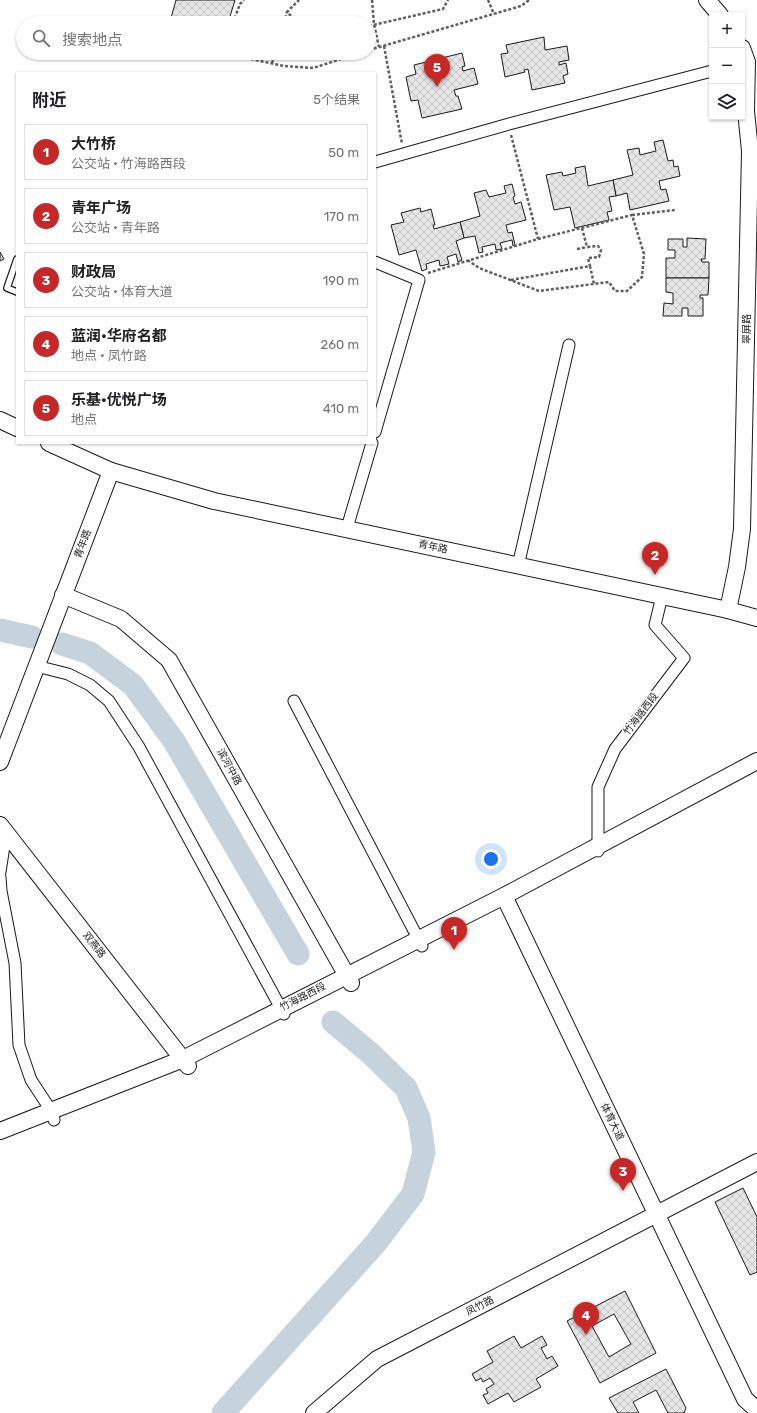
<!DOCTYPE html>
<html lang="zh">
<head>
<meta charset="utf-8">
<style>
  :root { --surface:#fff; --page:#f2f2f2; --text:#202124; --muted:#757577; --line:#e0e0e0; --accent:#c62828 }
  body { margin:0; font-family:Rubik,"Noto Sans SC",sans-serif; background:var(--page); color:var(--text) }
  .controls { position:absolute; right:12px; top:12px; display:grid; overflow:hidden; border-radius:0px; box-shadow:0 1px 3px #0004 }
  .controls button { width:36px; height:36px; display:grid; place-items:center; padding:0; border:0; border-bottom:1px solid var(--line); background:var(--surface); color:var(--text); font:20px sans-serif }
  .you { position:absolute; left:491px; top:859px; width:14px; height:14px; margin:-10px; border:3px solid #fff; border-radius:50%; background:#1a73e8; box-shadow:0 0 0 6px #1a73e833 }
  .badge { display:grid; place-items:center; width:26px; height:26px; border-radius:50%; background:var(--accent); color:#fff; font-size:13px; font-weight:700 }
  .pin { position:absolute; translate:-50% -33px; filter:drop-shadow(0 1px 2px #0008) }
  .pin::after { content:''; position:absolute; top:21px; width:14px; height:12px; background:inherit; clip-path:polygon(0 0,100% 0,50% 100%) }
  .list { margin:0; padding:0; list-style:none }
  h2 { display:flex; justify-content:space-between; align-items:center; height:52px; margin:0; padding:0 16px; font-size:17px }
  h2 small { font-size:13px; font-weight:400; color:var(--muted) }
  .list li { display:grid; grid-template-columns:26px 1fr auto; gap:12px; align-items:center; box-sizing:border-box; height:56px; margin:0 8px 8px; padding:0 8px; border:1px solid var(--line); border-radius:0px }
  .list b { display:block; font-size:15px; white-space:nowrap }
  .list p { margin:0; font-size:13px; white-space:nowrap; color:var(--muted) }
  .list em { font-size:13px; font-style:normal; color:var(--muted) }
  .icon { flex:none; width:22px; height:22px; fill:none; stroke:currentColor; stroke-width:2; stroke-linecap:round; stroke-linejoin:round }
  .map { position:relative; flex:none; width:757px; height:1413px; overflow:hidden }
  .search { position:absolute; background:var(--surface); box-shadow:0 1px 3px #0004; left:16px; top:16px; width:360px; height:44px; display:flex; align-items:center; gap:10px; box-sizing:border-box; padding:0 14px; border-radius:22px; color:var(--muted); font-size:15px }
  .panel { position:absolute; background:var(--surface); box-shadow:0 1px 3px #0004; left:16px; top:72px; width:360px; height:372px; border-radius:0px }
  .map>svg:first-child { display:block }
</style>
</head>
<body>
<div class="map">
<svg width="757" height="1413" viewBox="0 0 757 1413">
  <defs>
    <pattern id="building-cross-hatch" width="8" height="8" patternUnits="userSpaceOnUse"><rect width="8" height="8" fill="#e6e6e6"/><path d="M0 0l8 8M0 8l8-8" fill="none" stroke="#c5c5c5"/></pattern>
  </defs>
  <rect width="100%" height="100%" fill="#fff"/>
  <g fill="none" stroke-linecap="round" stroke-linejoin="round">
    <g stroke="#c6d2dc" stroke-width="23">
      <path d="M 0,630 L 32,637"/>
      <path d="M 62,644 L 90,653 L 133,685 L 174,741 L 298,954"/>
      <path d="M 223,1413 L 375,1244 L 413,1194 L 424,1152 L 419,1118 L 406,1088 L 370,1053 L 333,1022"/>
    </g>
  </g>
  <g fill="url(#building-cross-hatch)" stroke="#1a1a1a" fill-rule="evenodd">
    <path d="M 176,0 L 235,0 L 228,23 L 184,23 L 171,18 Z"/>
    <path d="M 544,37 L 545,50 L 567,46 L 569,60 L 559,62 L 559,65 L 566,63 L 568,74 L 563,76 L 565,83 L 532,90 L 528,69 L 524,70 L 525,72 L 505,77 L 501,54 L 508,53 L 506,45 Z"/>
    <path d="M 462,53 L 465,66 L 462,67 L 463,71 L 474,68 L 478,84 L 454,90 L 456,96 L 458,96 L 462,109 L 422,118 L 418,100 L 411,101 L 406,77 L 416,74 L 414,65 Z"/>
    <path d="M 663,140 L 668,161 L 673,160 L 674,167 L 678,166 L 680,176 L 659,181 L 661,190 L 666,189 L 669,201 L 630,210 L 627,193 L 616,196 L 613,180 L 633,175 L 627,150 L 639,148 L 640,155 L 656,151 L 654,142 Z"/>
    <path d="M 585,166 L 588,186 L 613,180 L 616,196 L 609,197 L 612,211 L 607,212 L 609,220 L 575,228 L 570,207 L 554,210 L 546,175 L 562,172 L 563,176 L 576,173 L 575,168 Z"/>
    <path d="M 512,184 L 515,196 L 513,197 L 515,204 L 521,202 L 526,220 L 506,225 L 508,233 L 512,232 L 515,245 L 513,246 L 512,240 L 500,243 L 502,249 L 496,250 L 495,244 L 482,247 L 483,252 L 479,253 L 475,236 L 464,238 L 460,222 L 480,216 L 474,193 L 486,190 L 489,197 L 506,193 L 504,186 Z"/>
    <path d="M 420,208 L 421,212 L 431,209 L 435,225 L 433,225 L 434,229 L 460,222 L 464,238 L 456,241 L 462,260 L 458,262 L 456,254 L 447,257 L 449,264 L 440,266 L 439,260 L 426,264 L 427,269 L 422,271 L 416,250 L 399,255 L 391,225 L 404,222 L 401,213 Z"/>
    <path d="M 687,238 L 706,239 L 705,259 L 701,259 L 702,262 L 709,262 L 709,278 L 666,278 L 666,258 L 675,258 L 675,250 L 668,250 L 668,239 L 683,239 L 683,247 L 687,247 Z"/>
    <path d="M 0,252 L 4,259 L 0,261 Z"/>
    <path d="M 666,278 L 709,278 L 708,295 L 700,295 L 700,298 L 703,298 L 703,316 L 688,316 L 688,308 L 682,308 L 682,316 L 663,316 L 664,303 L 673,304 L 673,293 L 666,292 Z"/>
    <path d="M 743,1188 L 757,1217 L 757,1272 L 750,1275 L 715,1202 Z"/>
    <path d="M 625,1291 L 656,1353 L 600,1383 L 567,1321 ZM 614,1314 L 631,1344 L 609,1357 L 592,1326 Z"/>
    <path d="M 514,1336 L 521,1348 L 542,1336 L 547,1345 L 541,1348 L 547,1359 L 552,1356 L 558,1366 L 536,1379 L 541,1387 L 514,1402 L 508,1393 L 488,1404 L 483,1395 L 488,1393 L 486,1389 L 494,1384 L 490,1378 L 483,1382 L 481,1378 L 476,1381 L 472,1374 L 493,1362 L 487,1351 Z"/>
    <path d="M 666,1369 L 686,1408 L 684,1413 L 668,1413 L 656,1390 L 633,1402 L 639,1413 L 618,1413 L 609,1398 Z"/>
  </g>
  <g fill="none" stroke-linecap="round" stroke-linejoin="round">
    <defs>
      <path id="lane" d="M 17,259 L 7,288 L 17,292"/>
      <g id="street">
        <path d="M 375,162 L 509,124 L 712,71"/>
        <path d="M 375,262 L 419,280 L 375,432"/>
        <path d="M 347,528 L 372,443"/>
        <path d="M 518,566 L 569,345"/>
        <path d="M 36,666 L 68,674 L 90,685 L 109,701 L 139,747 L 284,1014"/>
        <path d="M 294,701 L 422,946"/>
        <path d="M 598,851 L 598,787 L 615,749 L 684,658 L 655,625 L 662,596"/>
        <path d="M 0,872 L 6,833"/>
        <path d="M 0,877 L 1,891 L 15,963 L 19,1045 L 31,1080 L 52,1112 L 54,1120"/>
      </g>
      <g id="secondary">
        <path d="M 707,0 L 720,15"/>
        <path d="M 0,420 L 17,428"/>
        <path d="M 49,443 L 111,471 L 214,501 L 728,610 L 757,618"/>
        <path d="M 63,595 L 121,619 L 169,660 L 351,983"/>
        <path d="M 728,610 L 737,567 L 742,529 L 750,151 L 746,111 L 747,62 L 742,48"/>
        <path d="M 0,762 L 111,471"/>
        <path d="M 0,825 L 188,1066"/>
        <path d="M 504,896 L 745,1399 L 757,1410"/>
        <path d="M 0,1131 L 183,1059 L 504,896 L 757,761"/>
        <path d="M 314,1413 L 377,1359 L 757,1162"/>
      </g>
    </defs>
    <use href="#lane" stroke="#1a1a1a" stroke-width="8"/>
    <use href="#street" stroke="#1a1a1a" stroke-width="13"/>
    <use href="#secondary" stroke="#1a1a1a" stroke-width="18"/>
    <g stroke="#5f5f5f" stroke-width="2.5" stroke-dasharray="3 2" stroke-linecap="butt">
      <path d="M 372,0 L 374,24 L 379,47"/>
      <path d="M 488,0 L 494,14"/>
      <path d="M 233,23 L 240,4 L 244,0"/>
      <path d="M 284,23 L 287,12"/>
      <path d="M 298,23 L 287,12 L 299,0"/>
      <path d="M 369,26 L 443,9 L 448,0"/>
      <path d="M 384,46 L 402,144"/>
      <path d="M 369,50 L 521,6 L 529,0"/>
      <path d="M 238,53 L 241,57 L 284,66 L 313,68 L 360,53"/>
      <path d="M 272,63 L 275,53"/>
      <path d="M 511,135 L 538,239"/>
      <path d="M 632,215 L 675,210"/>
      <path d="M 582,228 L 587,247 L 598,246 L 601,250 L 599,257 L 588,258 L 590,266"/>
      <path d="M 577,249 L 587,247"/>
      <path d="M 428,273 L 538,239 L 632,215 L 644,254 L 642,277 L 627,291 L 615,291 L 609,282 L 539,291 L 479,268 L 469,261"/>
      <path d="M 511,280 L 590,266 L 594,284"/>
    </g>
    <use href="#lane" stroke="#fff" stroke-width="5.5"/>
    <use href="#street" stroke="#fff" stroke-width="11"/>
    <use href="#secondary" stroke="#fff" stroke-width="16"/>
  </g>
  <g text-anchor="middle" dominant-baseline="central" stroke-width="3" stroke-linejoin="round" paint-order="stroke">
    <g font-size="10" fill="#1a1a1a" stroke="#fff">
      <text transform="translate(747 329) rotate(-90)">翠屏路</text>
      <text transform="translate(83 544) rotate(-69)">青年路</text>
      <text transform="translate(433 547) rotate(12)">青年路</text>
      <text transform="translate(641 714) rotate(-53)">竹海路西段</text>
      <text transform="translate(229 767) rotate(61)">滨河中路</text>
      <text transform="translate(94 945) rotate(52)">双燕路</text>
      <text transform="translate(303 997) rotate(-27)">竹海路西段</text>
      <text transform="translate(612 1122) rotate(64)">体育大道</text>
      <text transform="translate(480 1306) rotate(-27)">凤竹路</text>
    </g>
  </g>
</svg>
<div class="controls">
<button>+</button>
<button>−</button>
<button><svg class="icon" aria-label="layers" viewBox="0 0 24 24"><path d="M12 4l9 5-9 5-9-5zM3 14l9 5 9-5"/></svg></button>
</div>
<div class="you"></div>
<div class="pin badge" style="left:454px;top:950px">1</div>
<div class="pin badge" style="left:655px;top:575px">2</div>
<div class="pin badge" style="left:623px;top:1191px">3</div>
<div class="pin badge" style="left:586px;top:1335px">4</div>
<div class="pin badge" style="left:437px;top:87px">5</div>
<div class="search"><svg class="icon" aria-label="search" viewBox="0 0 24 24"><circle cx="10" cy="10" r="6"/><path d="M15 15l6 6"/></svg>搜索地点</div>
<section class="panel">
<h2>附近<small>5个结果</small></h2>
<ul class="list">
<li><span class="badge">1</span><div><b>大竹桥</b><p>公交站 · 竹海路西段</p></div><em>50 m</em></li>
<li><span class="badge">2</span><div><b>青年广场</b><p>公交站 · 青年路</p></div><em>170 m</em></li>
<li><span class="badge">3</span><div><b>财政局</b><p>公交站 · 体育大道</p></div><em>190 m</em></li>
<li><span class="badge">4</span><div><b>蓝润•华府名都</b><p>地点 · 凤竹路</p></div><em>260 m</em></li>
<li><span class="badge">5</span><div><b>乐基•优悦广场</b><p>地点</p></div><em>410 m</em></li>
</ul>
</section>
</div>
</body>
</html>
